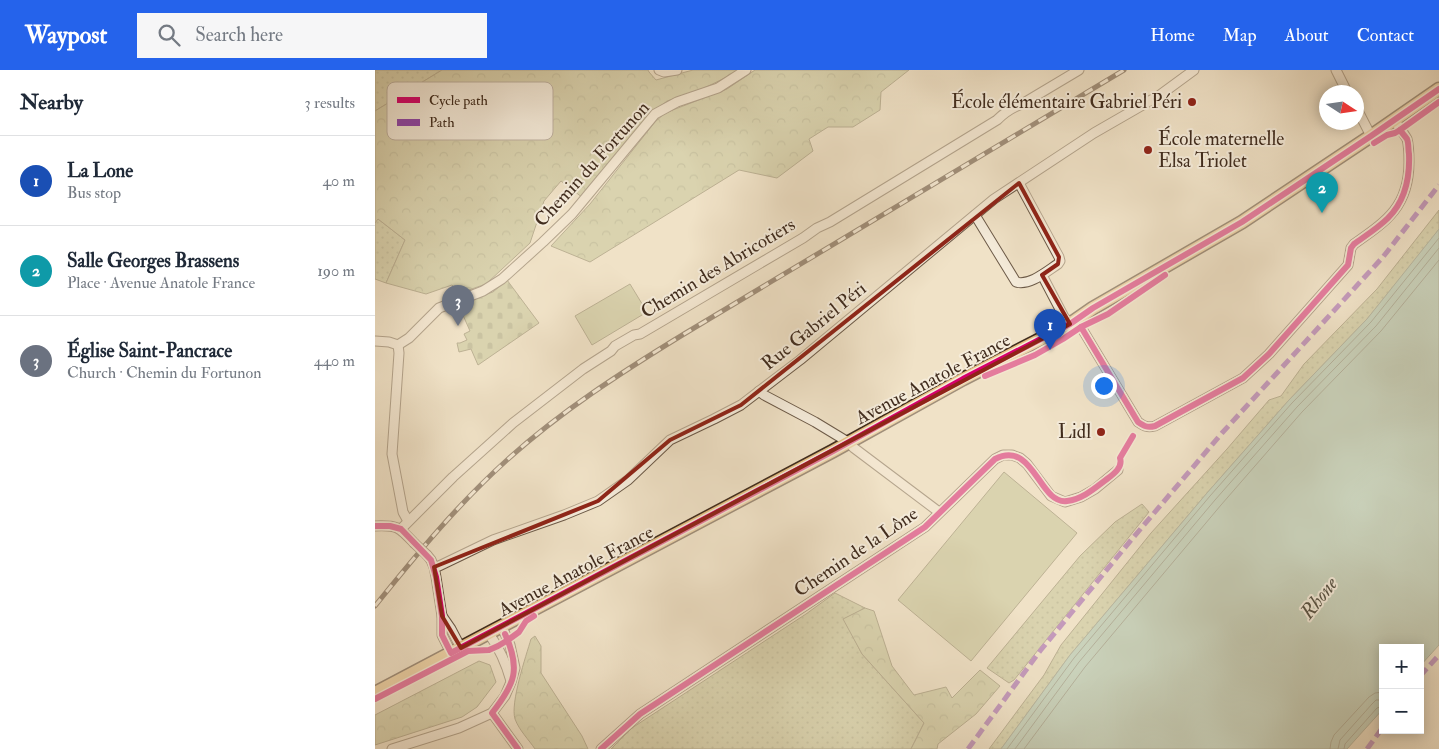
<!DOCTYPE html>
<html lang="en">
<head>
<meta charset="utf-8">
<style>
  :root { --surface:#fff; --page:#f6f6f7; --text:#1f2937; --muted:#747a83; --line:#e0e1e3; --accent:#2563eb }
  body { margin:0; font-family:"IM FELL Double Pica",serif; background:var(--page); color:var(--text) }
  .controls { position:absolute; right:15px; bottom:15px; display:grid; overflow:hidden; border-radius:0px; box-shadow:0 2px 12px #0003 }
  .controls button { width:45px; height:45px; display:grid; place-items:center; padding:0; border:0; border-bottom:1px solid var(--line); background:var(--surface); color:var(--text); font:25px sans-serif }
  .compass { position:absolute; left:944px; top:15px; width:45px; height:45px; border-radius:50%; background:var(--surface); box-shadow:0 2px 12px #0003; rotate:102deg }
  .you { position:absolute; left:728px; top:315px; width:18px; height:18px; margin:-12px; border:4px solid #fff; border-radius:50%; background:#1a73e8; box-shadow:0 0 0 8px #1a73e833 }
  .badge { display:grid; place-items:center; width:32px; height:32px; border-radius:50%; background:var(--accent); color:#fff; font-size:16px; font-weight:700 }
  .pin { position:absolute; translate:-50% -41px; filter:drop-shadow(0 1px 2px #0008) }
  .pin::after { content:''; position:absolute; top:26px; width:18px; height:15px; background:inherit; clip-path:polygon(0 0,100% 0,50% 100%) }
  .list { margin:0; padding:0; list-style:none }
  h2 { display:flex; justify-content:space-between; align-items:center; height:65px; margin:0; padding:0 20px; font-size:21px }
  h2 small { font-size:16px; font-weight:400; color:var(--muted) }
  .list li { display:grid; grid-template-columns:32px 1fr auto; gap:15px; align-items:center; box-sizing:border-box; height:90px; padding:0 20px; border-top:1px solid var(--line) }
  .list b { display:block; font-size:19px; white-space:nowrap }
  .list p { margin:0; font-size:16px; white-space:nowrap; color:var(--muted) }
  .list em { font-size:16px; font-style:normal; color:var(--muted) }
  .icon { flex:none; width:28px; height:28px; fill:none; stroke:currentColor; stroke-width:2; stroke-linecap:round; stroke-linejoin:round }
  .map { position:relative; flex:none; width:1064px; height:679px; overflow:hidden }
  header { display:flex; align-items:center; gap:30px; box-sizing:border-box; height:70px; padding:0 25px; background:var(--accent); color:#fff }
  header strong { font-size:24px }
  nav { display:flex; gap:28px; margin-inline-start:auto; font-size:18px }
  .search { width:350px; height:45px; background:var(--page); display:flex; align-items:center; gap:12px; box-sizing:border-box; padding:0 18px; border-radius:0px; color:var(--muted); font-size:19px }
  main { display:flex }
  aside { flex:1; background:var(--surface) }
  .map>svg:first-child { display:block }
</style>
</head>
<body>
<header>
<strong>Waypost</strong>
<div class="search"><svg class="icon" aria-label="search" viewBox="0 0 24 24"><circle cx="10" cy="10" r="6"/><path d="M15 15l6 6"/></svg>Search here</div>
<nav><a>Home</a><a>Map</a><a>About</a><a>Contact</a></nav>
</header>
<main>
<aside>
<h2>Nearby<small>3 results</small></h2>
<ul class="list">
<li><span class="badge" style="background:#1a4fb4">1</span><div><b>La Lone</b><p>Bus stop</p></div><em>40 m</em></li>
<li><span class="badge" style="background:#0f9aa8">2</span><div><b>Salle Georges Brassens</b><p>Place · Avenue Anatole France</p></div><em>190 m</em></li>
<li><span class="badge" style="background:#6b7280">3</span><div><b>Église Saint-Pancrace</b><p>Church · Chemin du Fortunon</p></div><em>440 m</em></li>
</ul>
</aside>
<div class="map">
<svg width="1064" height="679" viewBox="0 0 1064 679">
  <defs>
    <pattern id="grass-dots" width="8" height="8" patternUnits="userSpaceOnUse" patternTransform="scale(1.25)"><rect width="8" height="8" fill="#bec292"/><path d="M2 2h.1M6 6h.1" fill="none" stroke="#9c9e77" stroke-width="1.8" stroke-linecap="round"/></pattern>
    <pattern id="forest-crowns" width="20" height="18" patternUnits="userSpaceOnUse" patternTransform="scale(1.25)"><rect width="20" height="18" fill="#bec292"/><path d="M2 6a3 3 0 1 1 6 0M12 15a3 3 0 1 1 6 0" fill="none" stroke="#9c9e77"/></pattern>
    <pattern id="cemetery-stones" width="16" height="16" patternUnits="userSpaceOnUse" patternTransform="scale(1.25)"><rect width="16" height="16" fill="#bec292"/><path d="M2 7V4a2 2 0 0 1 4 0v3zM10 15v-3a2 2 0 0 1 4 0v3z" fill="#9c9e77"/></pattern>
  </defs>
  <rect width="100%" height="100%" fill="#f0e2c7"/>
  <filter id="stains"><feTurbulence type="fractalNoise" baseFrequency=".004" numOctaves="4"/><feColorMatrix values="0 0 0 0 .2 0 0 0 0 .09 0 0 0 0 .02 0 0 0 .5 -.17"/></filter>
  <radialGradient id="worn" r=".72"><stop offset=".6" stop-color="#630" stop-opacity="0"/><stop offset="1" stop-color="#630" stop-opacity=".3"/></radialGradient>
  <g fill="url(#grass-dots)" stroke="#7f7758">
    <path d="M 0,0 L 67,0 L 0,41 Z"/>
    <path d="M 1064,140 L 1064,159 L 1051,177 L 992,249 L 914,330 L 832,423 L 695,585 L 626,679 L 614,679 L 669,605 L 686,575 L 776,463 L 852,379 L 894,330 L 906,326 L 929,294 L 1002,219 Z"/>
    <path d="M 3,149 L 30,170 L 11,213 L 0,209 L 0,151 Z"/>
    <path d="M 767,434 L 774,442 L 639,610 L 634,613 L 612,598 L 705,486 L 740,452 Z"/>
    <path d="M 460,523 L 490,538 L 469,549 L 487,584 L 549,653 L 536,679 L 236,679 L 257,658 L 431,544 Z"/>
  </g>
  <g fill="url(#forest-crowns)" stroke="#7f7758">
    <path d="M 67,0 L 273,0 L 274,2 L 281,10 L 318,0 L 364,0 L 354,6 L 327,19 L 292,31 L 277,43 L 262,59 L 208,128 L 186,111 L 169,131 L 155,173 L 111,214 L 85,223 L 77,215 L 51,224 L 11,213 L 30,170 L 3,149 L 0,153 L 0,41 Z"/>
    <path d="M 380,0 L 534,0 L 506,22 L 505,40 L 478,57 L 453,57 L 434,69 L 438,81 L 402,108 L 364,100 L 215,192 L 176,176 L 215,134 L 280,52 L 290,43 L 352,19 Z"/>
    <path d="M 490,538 L 499,541 L 517,596 L 539,625 L 571,617 L 577,628 L 605,600 L 625,616 L 601,644 L 563,674 L 562,679 L 536,679 L 549,653 L 487,584 L 468,549 Z"/>
    <path d="M 160,566 L 166,576 L 166,603 L 207,666 L 213,679 L 160,679 C 154,670 144,660 140,649 C 135,633 151,586 156,569 Z"/>
    <path d="M 104,591 L 115,595 L 121,612 L 102,637 L 87,647 L 0,675 L 0,645 Z"/>
  </g>
  <path fill="url(#cemetery-stones)" stroke="#7f7758" d="M 132,210 L 164,253 L 103,295 L 96,279 L 84,282 L 82,273 L 85,273 L 92,270 L 89,264 L 95,261 L 83,234 L 118,222 Z"/>
  <g fill="#bec292" stroke="#7f7758">
    <path d="M 255,214 L 272,242 L 217,275 L 200,246 Z"/>
    <path d="M 629,402 L 702,463 L 596,591 L 523,530 Z"/>
  </g>
  <path fill="#9bbfae" stroke="#778474" d="M 1064,159 L 1064,575 L 1045,596 L 1045,578 L 1008,578 L 1008,639 L 972,679 L 626,679 L 695,585 L 832,423 L 914,330 L 992,249 Z"/>
  <g fill="none" stroke-linecap="round" stroke-linejoin="round">
    <g stroke="#6e7666" stroke-width="1">
      <path d="M 632,679 L 699,588 L 835,426 L 917,333 L 996,252 L 1064,168"/>
      <path d="M 640,679 L 704,592 L 840,430 L 922,337 L 1001,256 L 1064,178"/>
      <path d="M 649,679 L 710,597 L 846,435 L 927,342 L 1006,261 L 1064,190"/>
      <path d="M 955,679 L 956,672 L 959,665 L 994,627 L 1000,623 L 1008,622"/>
      <path d="M 963,679 L 965,670 L 997,634 L 1001,630 L 1008,630"/>
      <path d="M 969,679 L 970,674 L 1002,638 L 1008,636"/>
    </g>
    <defs>
      <g id="minor">
        <path d="M 284,0 L 289,2 L 302,0"/>
        <path d="M 961,0 L 972,22"/>
        <path d="M 982,39 L 996,66"/>
        <path d="M 600,145 L 641,212 C 655,216 672,201 683,194 L 685,191 L 684,187 L 644,113"/>
        <path d="M 667,205 L 689,247 L 695,254 L 706,257 L 763,352 C 769,356 772,358 780,356 L 868,308 L 894,284 L 973,195 L 976,178 L 979,174 C 1012,151 1034,136 1034,92 C 1034,85 1034,76 1032,69 C 1028,62 1023,56 1019,49"/>
        <path d="M 0,271 L 14,272 L 23,275 L 24,283 L 17,384 L 28,442 L 33,451"/>
        <path d="M 23,275 L 34,268 L 64,238 L 108,221 L 127,209 L 168,172 L 197,144 L 280,44 L 302,32 L 343,18 L 371,0"/>
        <path d="M 384,321 L 389,325 L 440,352 L 473,372 L 479,378 L 564,442"/>
        <path d="M 0,456 C 23,455 24,457 39,473"/>
        <path d="M 26,459 L 78,407 L 138,353 L 208,299 L 236,281 L 240,276 L 259,265 L 265,264 L 428,168 L 442,158 L 455,152 L 622,50 C 629,43 638,37 647,34 L 704,0"/>
        <path d="M 52,485 L 56,490 L 59,497 L 61,507 L 67,546 L 67,565 L 76,583"/>
        <path d="M 59,497 L 64,496 L 118,470 L 189,445 L 223,431 L 253,410 L 295,370 L 339,349 L 366,335 L 425,290 L 619,129 L 719,63 L 785,25 L 819,0"/>
        <path d="M 67,546 L 76,559 L 86,578"/>
        <path d="M 114,564 C 125,579 131,593 136,611"/>
        <path d="M 117,643 L 143,679"/>
        <path d="M 17,679 L 84,658 L 117,643 L 130,626 L 136,612 L 140,598 L 135,575 L 127,557"/>
        <path d="M 226,679 L 265,644 L 550,457 L 620,389 L 628,385 L 637,385 L 645,388 L 652,394 L 676,426 L 690,432 L 706,427 L 720,419 L 743,400"/>
      </g>
      <path id="primary" d="M 0,623 L 458,381 L 588,309 L 695,254 L 718,238 L 867,152 L 996,66 L 1064,19"/>
    </defs>
    <use href="#minor" stroke="#6c5a48" stroke-width="11"/>
    <use href="#primary" stroke="#402c1e" stroke-width="15"/>
    <use href="#minor" stroke="#f5ecdb" stroke-width="9"/>
    <use href="#primary" stroke="#e8c184" stroke-width="12"/>
    <defs>
      <path id="rail" d="M 0,536 C 41,485 83,434 132,390 C 186,341 247,302 309,264 L 749,0"/>
    </defs>
    <use href="#rail" stroke="#402c1e" stroke-width="5"/>
    <use href="#rail" stroke="#f5ecdb" stroke-width="3" stroke-dasharray="9" stroke-linecap="butt"/>
    <defs>
      <path id="minor-bridge" d="M 39,473 L 52,485"/>
    </defs>
    <use href="#minor-bridge" stroke="#6c5a48" stroke-width="11" stroke-linecap="butt"/>
    <use href="#minor-bridge" stroke="#f5ecdb" stroke-width="9"/>
    <g stroke="#8e44ad" stroke-width="5" stroke-dasharray="10 5" stroke-linecap="butt">
      <path d="M 1045,606 L 1064,585"/>
      <path d="M 593,679 L 665,581 L 757,469 L 847,363 L 1008,187 L 1064,115"/>
      <path d="M 992,679 L 1008,657"/>
    </g>
    <defs>
      <g id="cycleway">
        <path d="M 999,73 L 1012,65 L 1020,63 L 1025,60 L 1064,32"/>
        <path d="M 706,257 L 763,352 C 769,356 772,358 780,356 L 868,308 L 894,284 L 973,195 L 976,178 L 979,174 C 990,166 1003,158 1013,148 C 1030,131 1035,108 1034,84 C 1033,80 1034,74 1032,69 C 1030,66 1027,63 1025,60"/>
        <path d="M 610,306 L 660,285 L 688,269 L 706,257 L 733,244 L 790,205"/>
        <path d="M 0,456 L 15,456 L 26,459 L 56,490 L 61,507 L 67,546 L 67,565 L 76,583 L 458,381 L 588,309 L 695,254 L 718,238 L 867,152 L 996,66 L 1064,19"/>
        <path d="M 130,564 C 146,599 140,614 117,643 L 143,679"/>
        <path d="M 0,629 L 93,581 L 114,580 L 123,576 L 133,570 L 144,562 L 151,551 L 159,546"/>
        <path d="M 226,679 L 265,644 L 550,457 L 620,389 C 659,369 664,435 692,431 C 708,429 720,418 732,409 C 739,404 748,397 745,388 L 758,366"/>
      </g>
    </defs>
    <use href="#cycleway" stroke="#f5ecdb" stroke-width="9"/>
    <use href="#cycleway" stroke="#d6006c" stroke-width="6"/>
  </g>
  <path d="M0 0H1064V679H0ZM 644,113 L 684,187 L 683,194 L 667,205 L 695,254 L 86,578 L 67,546 L 59,497 L 223,431 L 295,370 L 366,335 Z" fill="#f0e2c7" fill-opacity=".55" fill-rule="evenodd"/>
  <path fill="none" stroke="#8f2418" stroke-width="4" stroke-linejoin="round" d="M 644,113 L 684,187 L 683,194 L 667,205 L 695,254 L 86,578 L 67,546 L 59,497 L 223,431 L 295,370 L 366,335 Z"/>
  <g fill="#8f2418" stroke="#f5ecdb" stroke-width="2">
    <circle cx="817" cy="32" r="5"/>
    <circle cx="773" cy="80" r="5"/>
    <circle cx="726" cy="362" r="5"/>
  </g>
  <g text-anchor="middle" dominant-baseline="central" stroke-width="4" stroke-linejoin="round" paint-order="stroke">
    <g font-size="19" fill="#402c1e" stroke="#f5ecdb" text-anchor="end">
      <text x="807" y="32">École élémentaire Gabriel Péri</text>
      <text x="783" y="69" text-anchor="start">École maternelle<tspan x="783" dy="22">Elsa Triolet</tspan></text>
      <text x="716" y="362">Lidl</text>
    </g>
    <g font-size="19" fill="#402c1e" stroke="#f5ecdb">
      <text transform="translate(217 94) rotate(-48)">Chemin du Fortunon</text>
      <text transform="translate(343 198) rotate(-31)">Chemin des Abricotiers</text>
      <text transform="translate(439 256) rotate(-39)">Rue Gabriel Péri</text>
      <text transform="translate(558 309) rotate(-28)">Avenue Anatole France</text>
      <text transform="translate(481 482) rotate(-34)">Chemin de la Lône</text>
      <text transform="translate(201 501) rotate(-28)">Avenue Anatole France</text>
    </g>
    <g font-size="20" font-style="italic" fill="#575142" stroke="#f5ecdb">
      <text transform="translate(944 528) rotate(-52)">Rhone</text>
    </g>
  </g>
  <rect x="12" y="12" width="166" height="58" rx="8" fill="#f5ecdb" stroke="#bfb2a2" stroke-width="1"/>
  <rect x="22" y="27" width="23" height="6" fill="#d6006c"/>
  <rect x="22" y="49" width="23" height="7" fill="#8e44ad"/>
  <g font-size="14" fill="#402c1e">
    <text x="54" y="35">Cycle path</text>
    <text x="54" y="57">Path</text>
  </g>
  <rect width="100%" height="100%" filter="url(#stains)"/>
  <rect width="100%" height="100%" fill="url(#worn)"/>
</svg>
<div class="controls">
<button>+</button>
<button>−</button>
</div>
<svg class="compass" viewBox="-18 -18 36 36"><path d="M0-13l5 13h-10z" fill="#e53935"/><path d="M0 13l5-13h-10z" fill="#747a83"/></svg>
<div class="you"></div>
<div class="pin badge" style="left:675px;top:280px;background:#1a4fb4">1</div>
<div class="pin badge" style="left:947px;top:143px;background:#0f9aa8">2</div>
<div class="pin badge" style="left:83px;top:256px;background:#6b7280">3</div>
</div>
</main>
</body>
</html>
